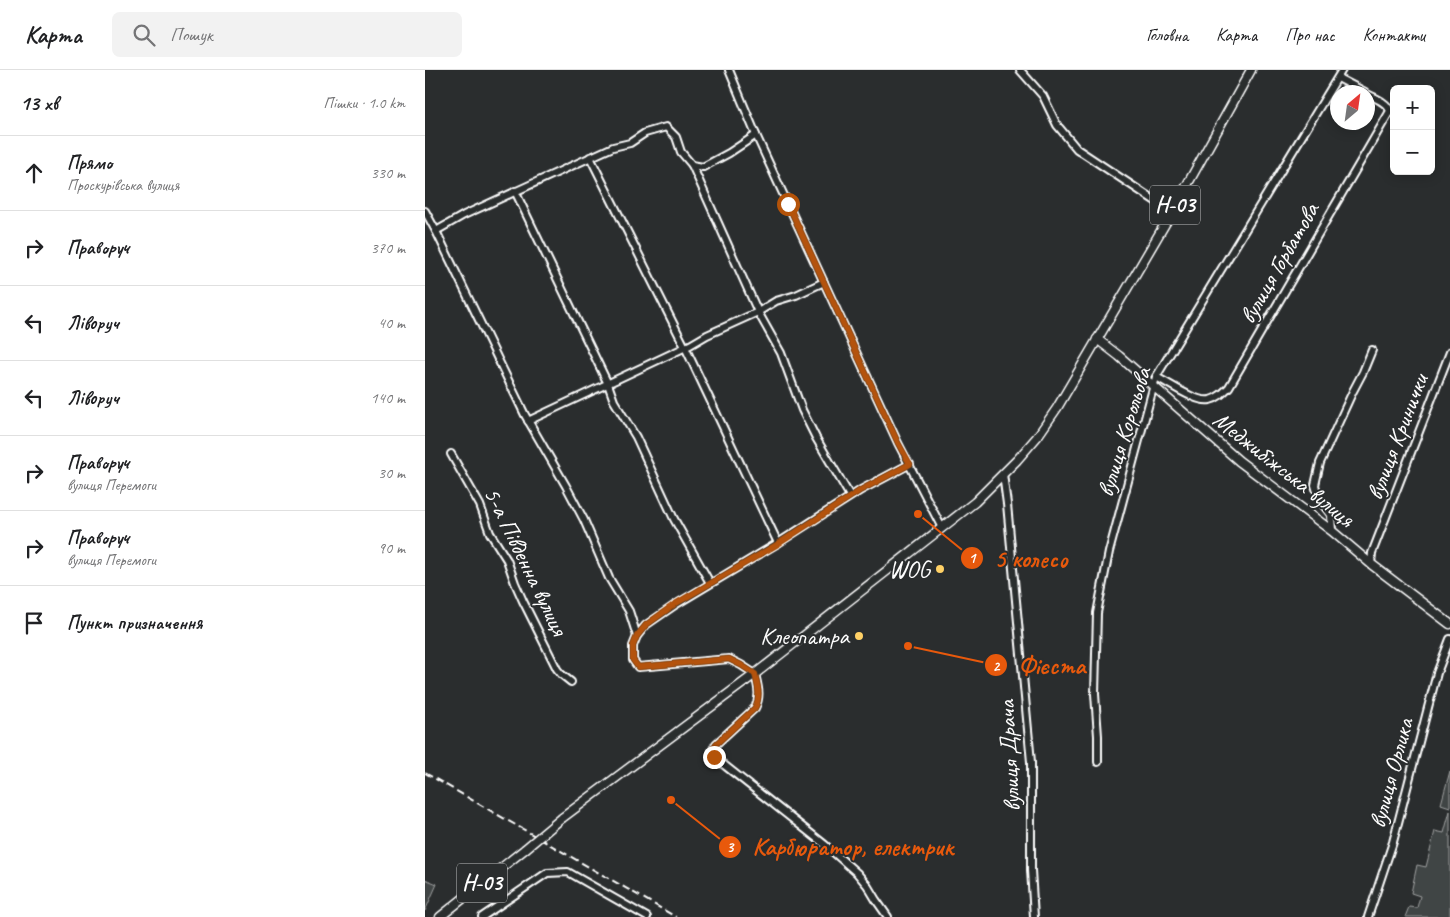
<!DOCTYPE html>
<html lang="uk">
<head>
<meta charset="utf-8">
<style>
  :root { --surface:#fff; --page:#f2f2f2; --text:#202124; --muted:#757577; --line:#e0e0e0 }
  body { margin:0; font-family:Caveat,sans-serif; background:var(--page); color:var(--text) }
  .controls { position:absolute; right:15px; top:15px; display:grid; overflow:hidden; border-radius:8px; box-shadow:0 2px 12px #0003 }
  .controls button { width:45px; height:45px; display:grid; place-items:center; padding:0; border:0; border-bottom:1px solid var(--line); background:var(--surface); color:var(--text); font:25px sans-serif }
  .compass { position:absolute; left:905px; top:15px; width:45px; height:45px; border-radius:50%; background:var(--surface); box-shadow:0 2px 12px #0003; rotate:29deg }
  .stop { position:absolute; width:15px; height:15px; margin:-11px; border:4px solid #b45309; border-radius:50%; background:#fff }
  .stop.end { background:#b45309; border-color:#fff; box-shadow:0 1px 5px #0008 }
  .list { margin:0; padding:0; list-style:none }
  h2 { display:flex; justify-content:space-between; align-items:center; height:65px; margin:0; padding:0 20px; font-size:21px }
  h2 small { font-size:16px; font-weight:400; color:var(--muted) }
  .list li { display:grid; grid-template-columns:32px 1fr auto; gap:15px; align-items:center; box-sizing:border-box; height:75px; padding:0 20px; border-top:1px solid var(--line) }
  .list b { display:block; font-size:19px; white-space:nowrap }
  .list p { margin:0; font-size:16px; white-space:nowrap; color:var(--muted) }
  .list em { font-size:16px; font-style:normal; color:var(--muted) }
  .icon { flex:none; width:28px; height:28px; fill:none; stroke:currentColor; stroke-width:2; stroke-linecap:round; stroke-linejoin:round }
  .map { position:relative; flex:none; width:1025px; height:847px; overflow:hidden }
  header { display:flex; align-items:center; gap:30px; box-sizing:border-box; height:70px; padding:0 25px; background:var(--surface); border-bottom:1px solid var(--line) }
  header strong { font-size:24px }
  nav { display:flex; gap:28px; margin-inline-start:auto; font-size:18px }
  .search { width:350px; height:45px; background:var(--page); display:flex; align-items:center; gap:12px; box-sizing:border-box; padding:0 18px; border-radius:8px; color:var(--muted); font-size:19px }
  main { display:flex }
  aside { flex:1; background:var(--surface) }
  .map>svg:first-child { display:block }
</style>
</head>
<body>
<header>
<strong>Карта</strong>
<div class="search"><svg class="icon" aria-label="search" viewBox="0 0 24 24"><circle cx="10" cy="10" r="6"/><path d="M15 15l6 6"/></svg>Пошук</div>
<nav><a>Головна</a><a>Карта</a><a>Про нас</a><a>Контакти</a></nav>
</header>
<main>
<aside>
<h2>13 хв<small>Пішки · 1.0 km</small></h2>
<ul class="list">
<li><svg class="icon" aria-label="ahead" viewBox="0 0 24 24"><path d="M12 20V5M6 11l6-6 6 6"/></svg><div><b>Прямо</b><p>Проскурівська вулиця</p></div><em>330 m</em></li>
<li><svg class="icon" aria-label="right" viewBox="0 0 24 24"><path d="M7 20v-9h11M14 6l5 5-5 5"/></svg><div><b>Праворуч</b></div><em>370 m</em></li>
<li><svg class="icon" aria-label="left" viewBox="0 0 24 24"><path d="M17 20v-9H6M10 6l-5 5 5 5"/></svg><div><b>Ліворуч</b></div><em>40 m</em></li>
<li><svg class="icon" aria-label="left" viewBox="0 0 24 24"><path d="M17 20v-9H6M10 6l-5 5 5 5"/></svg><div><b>Ліворуч</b></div><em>140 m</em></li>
<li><svg class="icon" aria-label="right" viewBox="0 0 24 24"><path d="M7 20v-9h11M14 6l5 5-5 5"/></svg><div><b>Праворуч</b><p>вулиця Перемоги</p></div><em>30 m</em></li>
<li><svg class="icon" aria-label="right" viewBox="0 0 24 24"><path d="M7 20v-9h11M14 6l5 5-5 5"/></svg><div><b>Праворуч</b><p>вулиця Перемоги</p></div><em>90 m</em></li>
<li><svg class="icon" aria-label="arrive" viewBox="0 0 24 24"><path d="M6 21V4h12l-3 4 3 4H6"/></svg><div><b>Пункт призначення</b></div></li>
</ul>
</aside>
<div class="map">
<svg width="1025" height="847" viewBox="0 0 1025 847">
  <rect width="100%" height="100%" fill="#2a2d2e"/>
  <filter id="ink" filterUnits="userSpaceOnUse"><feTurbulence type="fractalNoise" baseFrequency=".02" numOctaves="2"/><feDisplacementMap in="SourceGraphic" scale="10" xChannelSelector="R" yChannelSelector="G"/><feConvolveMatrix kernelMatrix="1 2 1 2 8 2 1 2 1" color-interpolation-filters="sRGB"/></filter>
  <g filter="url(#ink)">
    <g fill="#414445" stroke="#a0a2a2">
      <path d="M 1025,701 L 1025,737 L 1016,734 Z"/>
      <path d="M 1025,741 L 1025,847 L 980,847 L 984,837 L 992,838 L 995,826 L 986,823 L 992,795 L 1001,797 L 1010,761 L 1019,763 Z"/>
      <path d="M 0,809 L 12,814 L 0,841 Z"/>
    </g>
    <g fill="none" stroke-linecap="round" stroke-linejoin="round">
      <defs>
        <g id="minor">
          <path d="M 304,0 L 331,65 L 473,373 L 517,458"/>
          <path d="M 595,0 L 618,26 L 632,55 L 652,79 L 747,142"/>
          <path d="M 913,8 L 940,22"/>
          <path d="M 165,87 L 260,277 L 353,473"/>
          <path d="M 267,95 L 333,242 L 356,283 L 377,340 L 391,368 L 425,426"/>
          <path d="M 90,121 L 183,314 L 189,331 L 211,367 L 249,449 L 285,513"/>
          <path d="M 0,141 L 11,161 L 39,145 L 188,77 L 205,73 L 220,63 L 241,57 L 251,67 L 256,82 L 267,95 L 278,97 L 304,83 L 331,65"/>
          <path d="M 11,161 L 100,345 L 141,416 L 159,450 L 184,508 L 204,541 L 212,566"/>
          <path d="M 731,307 C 744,313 771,333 785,330 C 793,328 798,323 804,317 L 965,41 C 962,32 950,28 942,24"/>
          <path d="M 103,351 L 265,275 L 282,265 L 333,242 L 351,231 L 371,225 L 399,212"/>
          <path d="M 26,384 L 55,435 L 65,463 L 82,490 L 90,513 L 98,531 L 132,599 L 136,604 L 146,612"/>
          <path d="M 578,404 L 582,434 L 606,692 L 606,800 L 609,847"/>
          <path d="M 907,461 L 906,445 L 894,429 L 890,415 L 895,393 L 928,321 L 938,302 L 947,280"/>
          <path d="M 946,494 L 947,483 L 1025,282"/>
          <path d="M 673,692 L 673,666 L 670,624 L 672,543 L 684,482 L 731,307 L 917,0"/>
          <path d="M 57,847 L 122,803 L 143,802 L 222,847"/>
          <path d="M 463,847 L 451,830 L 442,815 L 432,803 L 399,774 L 289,687 L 287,681 L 291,674 L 330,638 C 336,626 333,617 330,604 L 316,595 L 304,589 L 213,597 L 208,590 L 208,576 L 212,566 L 221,555 L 250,535 L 353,473 L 436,420 L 485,394"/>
          <path d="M 943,847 L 968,772 L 1012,603 L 1025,569"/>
        </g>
        <g id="major">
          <path d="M 672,269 L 694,286 L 814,391 L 907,461 L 946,494 L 1025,554"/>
          <path d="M 137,748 L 330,604 L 550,432 L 592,390 L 612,367 L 632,338 L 747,142 L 826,0"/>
          <path d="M 15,847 L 100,779"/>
        </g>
      </defs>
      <use href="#minor" stroke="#fff" stroke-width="10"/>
      <use href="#major" stroke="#fff" stroke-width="11"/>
      <use href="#minor" stroke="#2a2d2e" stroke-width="6"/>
      <use href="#major" stroke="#2a2d2e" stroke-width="8"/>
      <path stroke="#fff" stroke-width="2" stroke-dasharray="8 4" stroke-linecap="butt" d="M 0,703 L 251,847"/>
      <defs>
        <path id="major-bridge" d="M 100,779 L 137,748"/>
      </defs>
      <use href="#major-bridge" stroke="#fff" stroke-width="11" stroke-linecap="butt"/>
      <use href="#major-bridge" stroke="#2a2d2e" stroke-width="8"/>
    </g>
  </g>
  <g fill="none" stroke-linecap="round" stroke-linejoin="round" filter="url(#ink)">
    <path stroke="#b45309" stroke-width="6" d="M 289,687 L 287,681 L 291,674 L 330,638 C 336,626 333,617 330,604 L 316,595 L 304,589 L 213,597 L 208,590 L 208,576 L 212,566 L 221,555 L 250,534 L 353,474 L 436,420 L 485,394 L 473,373 L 363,134"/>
  </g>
  <g fill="#ffd166" stroke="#2a2d2e" stroke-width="2">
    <circle cx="515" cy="499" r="5"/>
    <circle cx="434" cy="566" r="5"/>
  </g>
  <g text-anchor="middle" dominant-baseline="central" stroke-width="4" stroke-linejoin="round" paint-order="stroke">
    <g fill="#2a2d2e" stroke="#bfc0c0" stroke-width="1">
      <rect x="725" y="115.5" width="50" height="39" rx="4"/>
      <rect x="32" y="793.5" width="50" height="39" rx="4"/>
    </g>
    <g font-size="22" font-weight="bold" fill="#fff">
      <text x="750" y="135">Н-03</text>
      <text x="57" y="813">Н-03</text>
    </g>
    <g font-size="24" fill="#fff" stroke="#2a2d2e">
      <text transform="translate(854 193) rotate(-60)">вулиця Горбатова</text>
      <text transform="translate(699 362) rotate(-73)">вулиця Корольова</text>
      <text transform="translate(972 367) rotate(-69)">вулиця Кринички</text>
      <text transform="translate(859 399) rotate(38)">Меджибіжська вулиця</text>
      <text transform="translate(101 491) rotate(64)">5-а Південна вулиця</text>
      <text transform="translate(584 686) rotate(-93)">вулиця Драча</text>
      <text transform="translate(966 703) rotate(-75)">вулиця Орлика</text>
    </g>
    <g font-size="24" fill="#fff" stroke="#2a2d2e" text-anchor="end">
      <text x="505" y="499">WOG</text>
      <text x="424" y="566">Клеопатра</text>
    </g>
  </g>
  <path fill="none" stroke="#e8590c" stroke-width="2" d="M493 444L547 488M483 576L571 595M246 730L305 777"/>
  <g fill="#e8590c" stroke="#2a2d2e" stroke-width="2">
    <circle cx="493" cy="444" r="5"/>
    <circle cx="483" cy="576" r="5"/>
    <circle cx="246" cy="730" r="5"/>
    <circle cx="547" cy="488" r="12"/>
    <circle cx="571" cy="595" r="12"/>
    <circle cx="305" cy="777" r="12"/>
  </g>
  <g font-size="15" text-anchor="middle" font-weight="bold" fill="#fff">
    <text x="547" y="493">1</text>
    <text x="571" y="601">2</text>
    <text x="305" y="782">3</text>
  </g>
  <g font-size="25" text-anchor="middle" font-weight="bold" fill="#e8590c" stroke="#2a2d2e" stroke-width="4" stroke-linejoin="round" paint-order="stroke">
    <text x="606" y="497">5 колесо</text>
    <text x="627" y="604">Фієста</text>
    <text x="428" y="785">Карбюратор, електрик</text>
  </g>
</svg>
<div class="controls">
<button>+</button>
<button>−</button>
</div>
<svg class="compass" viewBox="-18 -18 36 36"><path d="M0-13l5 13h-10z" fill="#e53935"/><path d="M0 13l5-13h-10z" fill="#757577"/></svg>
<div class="stop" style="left:363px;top:134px"></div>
<div class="stop end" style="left:289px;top:687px"></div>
</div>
</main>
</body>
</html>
